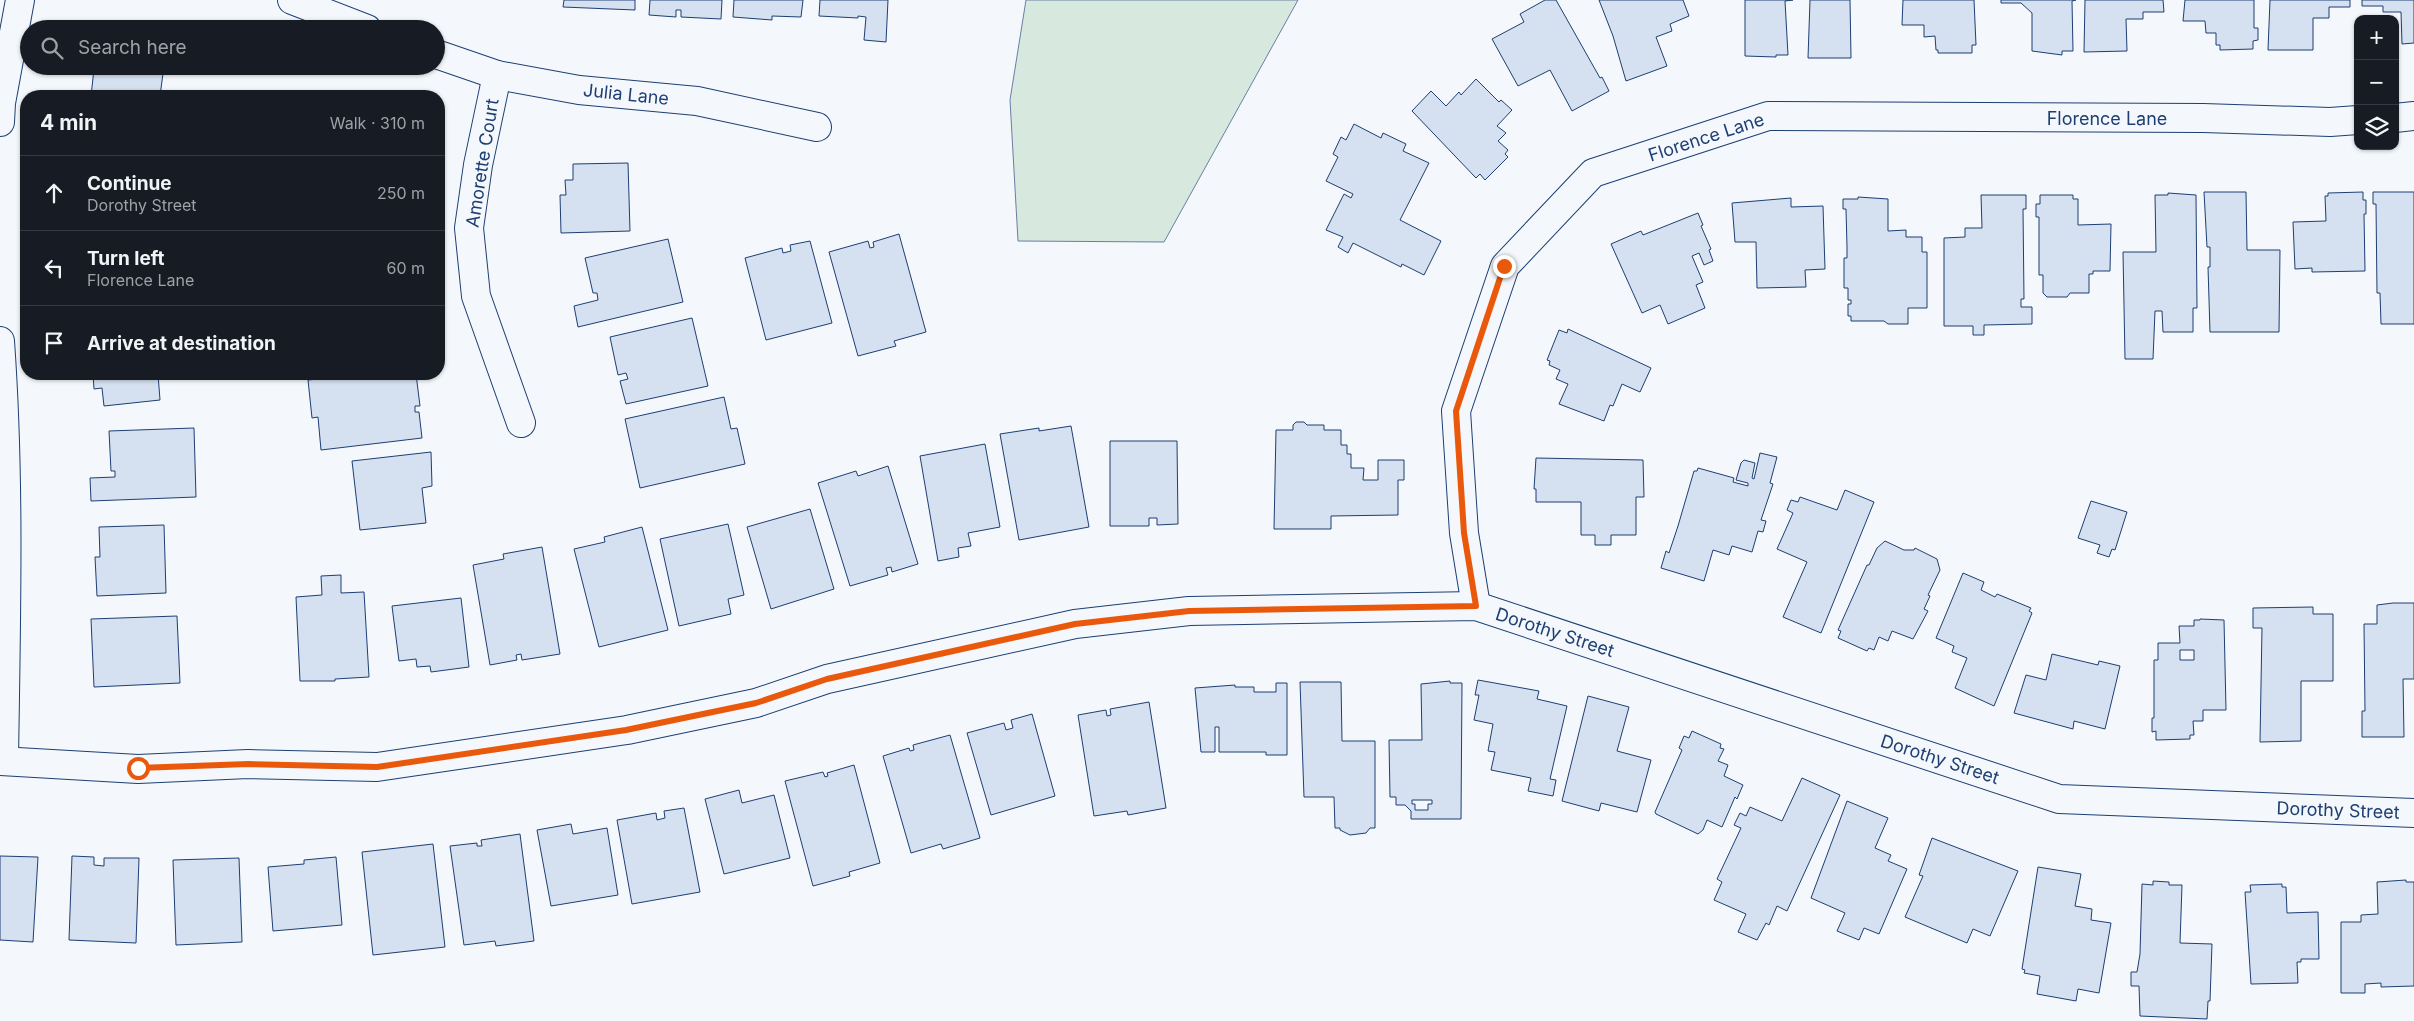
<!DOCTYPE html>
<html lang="en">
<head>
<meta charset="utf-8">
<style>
  :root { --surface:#171b24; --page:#20242c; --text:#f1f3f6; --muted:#9ea1a6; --line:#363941 }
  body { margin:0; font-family:Inter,sans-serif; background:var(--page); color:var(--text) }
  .controls { position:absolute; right:15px; top:15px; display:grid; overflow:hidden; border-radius:10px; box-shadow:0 1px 4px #0004 }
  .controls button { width:45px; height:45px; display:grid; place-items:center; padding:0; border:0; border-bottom:1px solid var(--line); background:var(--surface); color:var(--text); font:25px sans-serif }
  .stop { position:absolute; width:15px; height:15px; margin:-11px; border:4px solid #ea580c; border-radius:50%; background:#fff }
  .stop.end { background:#ea580c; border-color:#fff; box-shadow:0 1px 5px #0008 }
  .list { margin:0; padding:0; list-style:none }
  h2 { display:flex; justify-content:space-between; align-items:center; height:65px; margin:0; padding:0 20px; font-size:21px }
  h2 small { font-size:16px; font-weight:400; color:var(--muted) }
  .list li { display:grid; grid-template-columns:32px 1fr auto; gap:15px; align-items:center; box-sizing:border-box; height:75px; padding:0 20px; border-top:1px solid var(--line) }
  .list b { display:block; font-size:19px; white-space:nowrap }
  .list p { margin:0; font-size:16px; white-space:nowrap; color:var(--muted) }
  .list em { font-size:16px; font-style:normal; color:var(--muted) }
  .icon { flex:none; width:28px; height:28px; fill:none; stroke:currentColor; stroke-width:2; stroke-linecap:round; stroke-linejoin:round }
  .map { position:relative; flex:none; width:2414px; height:1021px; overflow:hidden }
  .search { position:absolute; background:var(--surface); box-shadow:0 1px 4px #0004; left:20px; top:20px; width:425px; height:55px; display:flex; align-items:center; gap:12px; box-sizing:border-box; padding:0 18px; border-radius:28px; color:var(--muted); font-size:19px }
  .panel { position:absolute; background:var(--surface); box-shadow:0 1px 4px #0004; left:20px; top:90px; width:425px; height:290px; border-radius:20px }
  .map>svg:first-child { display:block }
</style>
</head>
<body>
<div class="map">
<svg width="2414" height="1021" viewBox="0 0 2414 1021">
  <rect width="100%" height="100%" fill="#f4f7fb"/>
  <path fill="#d7e8df" stroke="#687fa3" d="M 1026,0 L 1298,0 L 1164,242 L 1018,241 L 1010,100 Z"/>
  <g fill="#d5e0f0" stroke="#1d3f73" fill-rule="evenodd">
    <path d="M 564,0 L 635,0 L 635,10 L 563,7 Z"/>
    <path d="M 650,0 L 722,0 L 721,19 L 681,17 L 681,10 L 676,10 L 676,17 L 649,15 Z"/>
    <path d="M 734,0 L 803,0 L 801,17 L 772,16 L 772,20 L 733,17 Z"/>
    <path d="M 820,0 L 888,0 L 886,42 L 864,40 L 866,17 L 858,16 L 858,18 L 819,16 Z"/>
    <path d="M 1545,0 L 1556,0 L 1600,78 L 1602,77 L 1609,91 L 1572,111 L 1550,70 L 1518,86 L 1492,39 L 1524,22 L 1520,14 Z"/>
    <path d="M 1599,0 L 1683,0 L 1689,16 L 1670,24 L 1672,31 L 1656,37 L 1667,66 L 1626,81 L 1613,36 Z"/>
    <path d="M 1745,0 L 1793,0 L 1785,1 L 1788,55 L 1776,55 L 1776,57 L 1745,56 Z"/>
    <path d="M 1810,0 L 1850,0 L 1851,58 L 1808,58 Z"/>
    <path d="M 1903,0 L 1974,0 L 1976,45 L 1972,45 L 1972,53 L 1938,53 L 1938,50 L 1936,50 L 1935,36 L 1924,37 L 1924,25 L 1902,25 Z"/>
    <path d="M 2001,0 L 2076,0 L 2072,1 L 2073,51 L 2062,51 L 2062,55 L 2032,51 L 2032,13 L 2021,3 L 2001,3 Z"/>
    <path d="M 2085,0 L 2163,0 L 2164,12 L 2143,12 L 2143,19 L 2126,19 L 2127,51 L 2084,52 Z"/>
    <path d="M 2185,0 L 2254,0 L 2254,28 L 2258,28 L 2258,40 L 2253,41 L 2253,49 L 2220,50 L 2220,45 L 2216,45 L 2216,33 L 2206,33 L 2205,21 L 2183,21 Z"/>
    <path d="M 2270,0 L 2350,0 L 2350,7 L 2329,7 L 2329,18 L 2313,18 L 2313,50 L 2268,50 Z"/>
    <path d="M 2362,0 L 2414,0 L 2414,43 L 2402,44 L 2401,12 L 2383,12 L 2383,6 L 2362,6 Z"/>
    <path d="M 108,66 L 164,66 L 160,96 L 91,96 L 94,69 L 107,71 Z"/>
    <path d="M 1476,79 L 1499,102 L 1501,100 L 1512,110 L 1497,126 L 1506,133 L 1498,141 L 1508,150 L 1505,154 L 1508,157 L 1485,180 L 1480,174 L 1476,178 L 1412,111 L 1431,91 L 1446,106 L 1459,92 L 1461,95 Z"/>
    <path d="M 1354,124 L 1381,138 L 1383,133 L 1406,144 L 1403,151 L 1429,163 L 1400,220 L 1441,241 L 1424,275 L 1402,264 L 1401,267 L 1353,243 L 1348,253 L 1338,247 L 1343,237 L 1326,230 L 1344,194 L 1351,198 L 1353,194 L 1326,181 L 1338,157 L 1333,154 L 1341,137 L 1346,140 Z"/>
    <path d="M 628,163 L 630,231 L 561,233 L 560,195 L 566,195 L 565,180 L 573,180 L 573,164 Z"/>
    <path d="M 2204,192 L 2246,192 L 2247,250 L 2280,250 L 2279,332 L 2210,332 L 2208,267 L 2210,267 L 2210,247 L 2207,247 Z"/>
    <path d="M 2363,192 L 2363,200 L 2366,200 L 2366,214 L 2364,214 L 2365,271 L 2312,272 L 2312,268 L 2295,269 L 2293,222 L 2326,221 L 2325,196 L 2328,196 L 2328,193 Z"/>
    <path d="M 2373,192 L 2414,192 L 2414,324 L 2381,324 L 2380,293 L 2377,293 L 2376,204 L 2373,204 Z"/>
    <path d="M 2168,193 L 2196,195 L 2197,308 L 2193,308 L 2193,332 L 2163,332 L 2162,311 L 2155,311 L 2153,359 L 2125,359 L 2123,252 L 2156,252 L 2155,195 L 2168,195 Z"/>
    <path d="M 1981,195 L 2026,195 L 2026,209 L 2023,209 L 2024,299 L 2021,299 L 2021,307 L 2032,307 L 2032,324 L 1984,325 L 1984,335 L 1973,335 L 1973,326 L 1944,326 L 1944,238 L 1965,237 L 1965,228 L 1982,228 Z"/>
    <path d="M 2040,195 L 2073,195 L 2073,199 L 2078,199 L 2078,225 L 2111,224 L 2110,271 L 2093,271 L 2093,274 L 2089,274 L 2089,293 L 2070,293 L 2067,297 L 2047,297 L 2043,293 L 2043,275 L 2039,275 L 2039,217 L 2036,217 L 2036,204 L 2040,204 Z"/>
    <path d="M 1858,197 L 1888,199 L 1888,231 L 1906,230 L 1906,237 L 1922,237 L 1922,252 L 1927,252 L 1927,308 L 1908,308 L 1908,324 L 1888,324 L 1884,321 L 1851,321 L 1851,316 L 1848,316 L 1848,304 L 1851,304 L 1851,300 L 1848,300 L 1848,288 L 1844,288 L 1844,258 L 1847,258 L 1847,247 L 1846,209 L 1843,209 L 1843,199 L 1858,199 Z"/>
    <path d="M 1791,198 L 1791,207 L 1823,206 L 1825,269 L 1805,270 L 1806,287 L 1757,288 L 1756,242 L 1735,242 L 1732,203 Z"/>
    <path d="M 1698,213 L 1703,225 L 1701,226 L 1711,249 L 1709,250 L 1713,261 L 1704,265 L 1699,253 L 1692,256 L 1703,282 L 1696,285 L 1705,308 L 1668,324 L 1660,305 L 1642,313 L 1611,244 L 1641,231 L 1643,235 Z"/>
    <path d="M 899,234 L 926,332 L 894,341 L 896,346 L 858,356 L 829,252 L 868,241 L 870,248 L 874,247 L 873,242 Z"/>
    <path d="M 668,239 L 683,302 L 578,327 L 574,306 L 598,300 L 597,293 L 593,293 L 585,258 Z"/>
    <path d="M 810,241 L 832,323 L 766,340 L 745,258 L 782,248 L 783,253 L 791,251 L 790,245 Z"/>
    <path d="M 692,318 L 708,386 L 626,404 L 620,381 L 628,379 L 626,373 L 618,375 L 610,337 Z"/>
    <path d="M 1568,329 L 1651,368 L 1640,392 L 1622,384 L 1613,406 L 1610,405 L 1604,421 L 1559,404 L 1568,384 L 1556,379 L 1560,370 L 1549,365 L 1550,361 L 1547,360 L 1559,330 L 1567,333 Z"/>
    <path d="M 93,374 L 158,374 L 160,400 L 104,406 L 102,388 L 94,389 Z"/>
    <path d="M 366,374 L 416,374 L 420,406 L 415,406 L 415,412 L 419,412 L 422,438 L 321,450 L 318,417 L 312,418 L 308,380 Z"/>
    <path d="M 724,397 L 731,429 L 737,428 L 745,464 L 640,488 L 625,419 Z"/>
    <path d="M 1296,422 L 1304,422 L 1307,425 L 1324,425 L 1324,430 L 1341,430 L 1341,445 L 1347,445 L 1347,454 L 1351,454 L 1351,468 L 1364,468 L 1363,480 L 1378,480 L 1378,460 L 1404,460 L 1404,480 L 1398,480 L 1398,515 L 1331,516 L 1331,529 L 1274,529 L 1276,430 L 1293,430 L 1293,425 Z"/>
    <path d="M 1071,426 L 1089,527 L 1019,540 L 1000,434 L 1039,428 L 1039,431 Z"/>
    <path d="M 194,428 L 196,497 L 91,501 L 90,478 L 115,477 L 115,471 L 111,471 L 109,431 Z"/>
    <path d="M 1110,441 L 1177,441 L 1178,524 L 1157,525 L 1157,518 L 1149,518 L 1149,526 L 1110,526 Z"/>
    <path d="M 985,444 L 1000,527 L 968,533 L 971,546 L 958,548 L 959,557 L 938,561 L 920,456 Z"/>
    <path d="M 431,452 L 432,486 L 422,488 L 426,523 L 360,530 L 352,461 Z"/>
    <path d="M 1760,453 L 1777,457 L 1770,483 L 1773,484 L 1761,520 L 1766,521 L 1763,532 L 1758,531 L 1752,552 L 1732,546 L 1729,555 L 1713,550 L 1704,581 L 1661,568 L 1666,551 L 1669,553 L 1678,526 L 1694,471 L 1697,471 L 1698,468 L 1734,478 L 1733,482 L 1748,486 L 1748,483 L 1736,480 L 1741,463 L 1744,460 L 1755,463 L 1752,478 L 1754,479 Z"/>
    <path d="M 1536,458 L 1643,460 L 1644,497 L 1636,497 L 1636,535 L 1611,535 L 1611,545 L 1595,545 L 1595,535 L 1581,535 L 1581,502 L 1536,502 L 1536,489 L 1534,489 Z"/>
    <path d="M 888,466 L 918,564 L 892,572 L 891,567 L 886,568 L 888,575 L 850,586 L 818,483 L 856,471 L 858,476 Z"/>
    <path d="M 1845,490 L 1874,502 L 1821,633 L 1783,617 L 1807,562 L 1777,549 L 1793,513 L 1787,510 L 1791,500 L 1798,502 L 1800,497 L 1837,510 Z"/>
    <path d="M 2091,501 L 2127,512 L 2115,550 L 2112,549 L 2109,557 L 2097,553 L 2100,545 L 2078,538 Z"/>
    <path d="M 810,509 L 834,589 L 771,609 L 747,527 Z"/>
    <path d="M 728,524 L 744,595 L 728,599 L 731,614 L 679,626 L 660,539 Z"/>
    <path d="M 164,525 L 166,593 L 97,596 L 95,557 L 100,557 L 99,527 Z"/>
    <path d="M 642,527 L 668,630 L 599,647 L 574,549 L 605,542 L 604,537 Z"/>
    <path d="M 1885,541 L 1904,550 L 1914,550 L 1915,548 L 1937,559 L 1940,570 L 1928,595 L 1930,596 L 1924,609 L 1928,611 L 1913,639 L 1892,631 L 1888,641 L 1879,637 L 1874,650 L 1869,648 L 1867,651 L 1838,638 L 1841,631 L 1838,630 L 1867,565 L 1869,565 L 1877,548 Z"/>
    <path d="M 542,547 L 560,654 L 522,660 L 521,654 L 516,655 L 517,660 L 490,665 L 473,565 L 504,559 L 503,554 Z"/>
    <path d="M 1963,573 L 1984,582 L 1981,590 L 1995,597 L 1997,594 L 2031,608 L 2029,611 L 2032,613 L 1994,706 L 1955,688 L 1967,658 L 1952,652 L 1954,646 L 1936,638 Z"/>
    <path d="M 341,575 L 341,593 L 364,592 L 369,677 L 335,679 L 335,681 L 300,681 L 296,597 L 322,595 L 321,576 Z"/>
    <path d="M 461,598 L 469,667 L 431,672 L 430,666 L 417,667 L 416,659 L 399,661 L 392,606 Z"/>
    <path d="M 2393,603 L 2414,603 L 2414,679 L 2403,679 L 2404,737 L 2362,737 L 2362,711 L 2365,711 L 2364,624 L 2377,624 L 2377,605 Z"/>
    <path d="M 2313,607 L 2313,614 L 2333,614 L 2333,681 L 2301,681 L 2301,741 L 2260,742 L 2262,628 L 2253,628 L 2253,608 Z"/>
    <path d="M 177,616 L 180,683 L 94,687 L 91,619 Z"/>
    <path d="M 2200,619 L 2224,620 L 2226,710 L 2203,710 L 2203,721 L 2193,721 L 2194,735 L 2190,735 L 2190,739 L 2156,740 L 2156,731 L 2152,732 L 2152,718 L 2154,718 L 2154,660 L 2158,660 L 2158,643 L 2180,643 L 2179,626 L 2194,626 L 2194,620 L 2200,620 ZM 2180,650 L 2194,650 L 2194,660 L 2180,660 Z"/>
    <path d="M 2052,654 L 2098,665 L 2099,661 L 2120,666 L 2105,729 L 2074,721 L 2073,729 L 2014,713 L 2026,675 L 2046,680 Z"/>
    <path d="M 1478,680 L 1539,691 L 1537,699 L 1567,706 L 1550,779 L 1556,780 L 1553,796 L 1528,791 L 1531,778 L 1491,770 L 1495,752 L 1488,751 L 1493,724 L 1474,720 L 1479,695 L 1475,695 Z"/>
    <path d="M 1450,681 L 1450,683 L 1462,683 L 1461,819 L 1411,819 L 1411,811 L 1405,805 L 1396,805 L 1396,797 L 1390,797 L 1389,740 L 1422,740 L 1421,684 ZM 1412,800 L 1432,800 L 1432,804 L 1428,804 L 1428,810 L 1415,810 L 1415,804 L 1412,804 Z"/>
    <path d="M 1300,682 L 1341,682 L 1342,741 L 1375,741 L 1375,828 L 1370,828 L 1366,833 L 1350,835 L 1340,830 L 1340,828 L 1335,828 L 1334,797 L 1304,797 Z"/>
    <path d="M 1276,683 L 1287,683 L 1287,755 L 1266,755 L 1266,752 L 1219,752 L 1219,727 L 1215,727 L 1215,752 L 1201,752 L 1195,688 L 1235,685 L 1235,687 L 1254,687 L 1254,692 L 1276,692 Z"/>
    <path d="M 1588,696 L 1629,707 L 1617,751 L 1651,760 L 1637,812 L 1601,803 L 1599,811 L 1562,801 Z"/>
    <path d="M 1149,702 L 1166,808 L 1128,815 L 1127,811 L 1094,816 L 1078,715 L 1106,710 L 1107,716 L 1111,715 L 1110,709 Z"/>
    <path d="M 1032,714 L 1055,796 L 991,815 L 967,733 L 1004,723 L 1006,730 L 1013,728 L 1011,720 Z"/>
    <path d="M 1692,731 L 1721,744 L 1720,748 L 1724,749 L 1718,761 L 1728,765 L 1724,776 L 1743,785 L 1737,799 L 1735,797 L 1722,827 L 1707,820 L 1703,830 L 1698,834 L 1656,814 L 1655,812 L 1682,750 L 1679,748 L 1684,736 L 1689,738 Z"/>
    <path d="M 950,735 L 980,838 L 943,849 L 941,844 L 911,853 L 883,756 L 909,748 L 910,751 L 914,750 L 913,745 Z"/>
    <path d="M 854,765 L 880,863 L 849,872 L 850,876 L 813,886 L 785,781 L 823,772 L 825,777 L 828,776 L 827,773 Z"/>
    <path d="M 1802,778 L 1840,795 L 1787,911 L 1777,906 L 1769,925 L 1766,923 L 1757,940 L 1738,932 L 1746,914 L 1714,900 L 1722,882 L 1717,879 L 1741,828 L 1734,825 L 1740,813 L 1746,816 L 1750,807 L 1782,821 Z"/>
    <path d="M 739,790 L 742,803 L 774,795 L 790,858 L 724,874 L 705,799 Z"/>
    <path d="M 1847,801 L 1888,818 L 1875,848 L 1891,855 L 1888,861 L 1907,869 L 1879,934 L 1864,928 L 1859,940 L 1837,931 L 1845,913 L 1811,898 Z"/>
    <path d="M 684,808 L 700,892 L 632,904 L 617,820 L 656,813 L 657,820 L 665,818 L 664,811 Z"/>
    <path d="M 571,824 L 573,834 L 607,828 L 618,895 L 551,906 L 537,830 Z"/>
    <path d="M 520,834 L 534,941 L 496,946 L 495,941 L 464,945 L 450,846 L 477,843 L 477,846 L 482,846 L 481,840 Z"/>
    <path d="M 1932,838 L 2018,871 L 1990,936 L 1973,929 L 1967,943 L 1905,917 L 1923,876 L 1919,875 Z"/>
    <path d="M 433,844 L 445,947 L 373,955 L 362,852 Z"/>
    <path d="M 0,856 L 38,857 L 33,942 L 0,940 Z"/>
    <path d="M 72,856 L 94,857 L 94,865 L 104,866 L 104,858 L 139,858 L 136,943 L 69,940 Z"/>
    <path d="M 336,857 L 342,925 L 273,931 L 268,867 L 304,864 L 304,860 Z"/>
    <path d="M 239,858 L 242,942 L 176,945 L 173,860 Z"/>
    <path d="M 2038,867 L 2081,874 L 2075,906 L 2092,909 L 2091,920 L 2111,923 L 2099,993 L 2078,989 L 2076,1001 L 2037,994 L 2040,976 L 2024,973 L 2025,970 L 2022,969 Z"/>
    <path d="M 2406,880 L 2406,882 L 2414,882 L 2414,986 L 2381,987 L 2381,983 L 2365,984 L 2365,993 L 2341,993 L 2341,922 L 2361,922 L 2361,915 L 2378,914 L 2377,882 Z"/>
    <path d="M 2153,881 L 2169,882 L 2169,885 L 2182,885 L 2180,943 L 2212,944 L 2210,1001 L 2208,1001 L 2207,1019 L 2140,1016 L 2139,986 L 2131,986 L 2131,972 L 2137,972 L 2140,954 L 2142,884 L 2153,885 Z"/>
    <path d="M 2282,884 L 2282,887 L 2286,887 L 2287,913 L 2318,912 L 2319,959 L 2301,959 L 2301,962 L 2297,962 L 2298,983 L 2251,984 L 2245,892 L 2251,892 L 2250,885 Z"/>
  </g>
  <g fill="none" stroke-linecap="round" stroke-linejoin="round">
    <defs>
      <g id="minor">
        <path d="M 292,0 L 367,29"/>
        <path d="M 436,54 L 497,75 L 579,90 L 697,101 L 817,127"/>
        <path d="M 497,75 L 478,165 L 469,228 L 476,296 L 521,423"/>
        <path d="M 2395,118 L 2414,116"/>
        <path d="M 0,122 L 1,103 L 20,0"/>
        <path d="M 0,341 C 10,481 6,620 4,761"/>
        <path d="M 1476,606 L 1464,533 L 1456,411 L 1505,266 L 1593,173 L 1768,116 L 2203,118 L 2330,122 L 2358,120"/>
        <path d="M 0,761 L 138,769 L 248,764 L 377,767 L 627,730 L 756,703 L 827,679 L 1075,624 L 1189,611 L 1476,606 L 2059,799 L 2414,813"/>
      </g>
    </defs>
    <use href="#minor" stroke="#1d3f73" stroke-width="30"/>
    <use href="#minor" stroke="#f4f7fb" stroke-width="28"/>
  </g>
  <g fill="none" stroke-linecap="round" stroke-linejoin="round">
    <path stroke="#ea580c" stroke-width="6" d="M 138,768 L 248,764 L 377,767 L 626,730 L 756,703 L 827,679 L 1075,624 L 1189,611 L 1476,606 L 1464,533 L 1456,411 L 1504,266"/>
  </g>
  <g text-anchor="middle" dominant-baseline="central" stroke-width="4" stroke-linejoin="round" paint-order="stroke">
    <g font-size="18" fill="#1d3f73" stroke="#f4f7fb">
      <text transform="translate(626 94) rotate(6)">Julia Lane</text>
      <text x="2107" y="118">Florence Lane</text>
      <text transform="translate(1706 137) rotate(-18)">Florence Lane</text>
      <text transform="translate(482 163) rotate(-81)">Amorette Court</text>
      <text transform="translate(1555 632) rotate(18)">Dorothy Street</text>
      <text transform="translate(1940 759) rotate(18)">Dorothy Street</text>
      <text transform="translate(2338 810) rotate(2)">Dorothy Street</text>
    </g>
  </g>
</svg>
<div class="controls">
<button>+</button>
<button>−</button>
<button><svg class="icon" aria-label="layers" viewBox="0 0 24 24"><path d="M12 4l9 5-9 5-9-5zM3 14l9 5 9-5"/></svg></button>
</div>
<div class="stop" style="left:138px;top:768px"></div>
<div class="stop end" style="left:1504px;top:266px"></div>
<div class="search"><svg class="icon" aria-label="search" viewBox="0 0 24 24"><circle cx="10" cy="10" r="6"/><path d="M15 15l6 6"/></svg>Search here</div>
<section class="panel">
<h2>4 min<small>Walk · 310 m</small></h2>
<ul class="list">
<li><svg class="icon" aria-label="ahead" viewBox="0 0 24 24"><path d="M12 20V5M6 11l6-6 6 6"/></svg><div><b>Continue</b><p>Dorothy Street</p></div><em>250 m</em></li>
<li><svg class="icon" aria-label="left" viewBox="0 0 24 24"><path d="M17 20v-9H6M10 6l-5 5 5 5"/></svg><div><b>Turn left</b><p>Florence Lane</p></div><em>60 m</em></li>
<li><svg class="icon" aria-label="arrive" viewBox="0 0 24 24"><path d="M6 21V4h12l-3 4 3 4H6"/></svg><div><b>Arrive at destination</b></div></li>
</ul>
</section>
</div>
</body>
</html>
